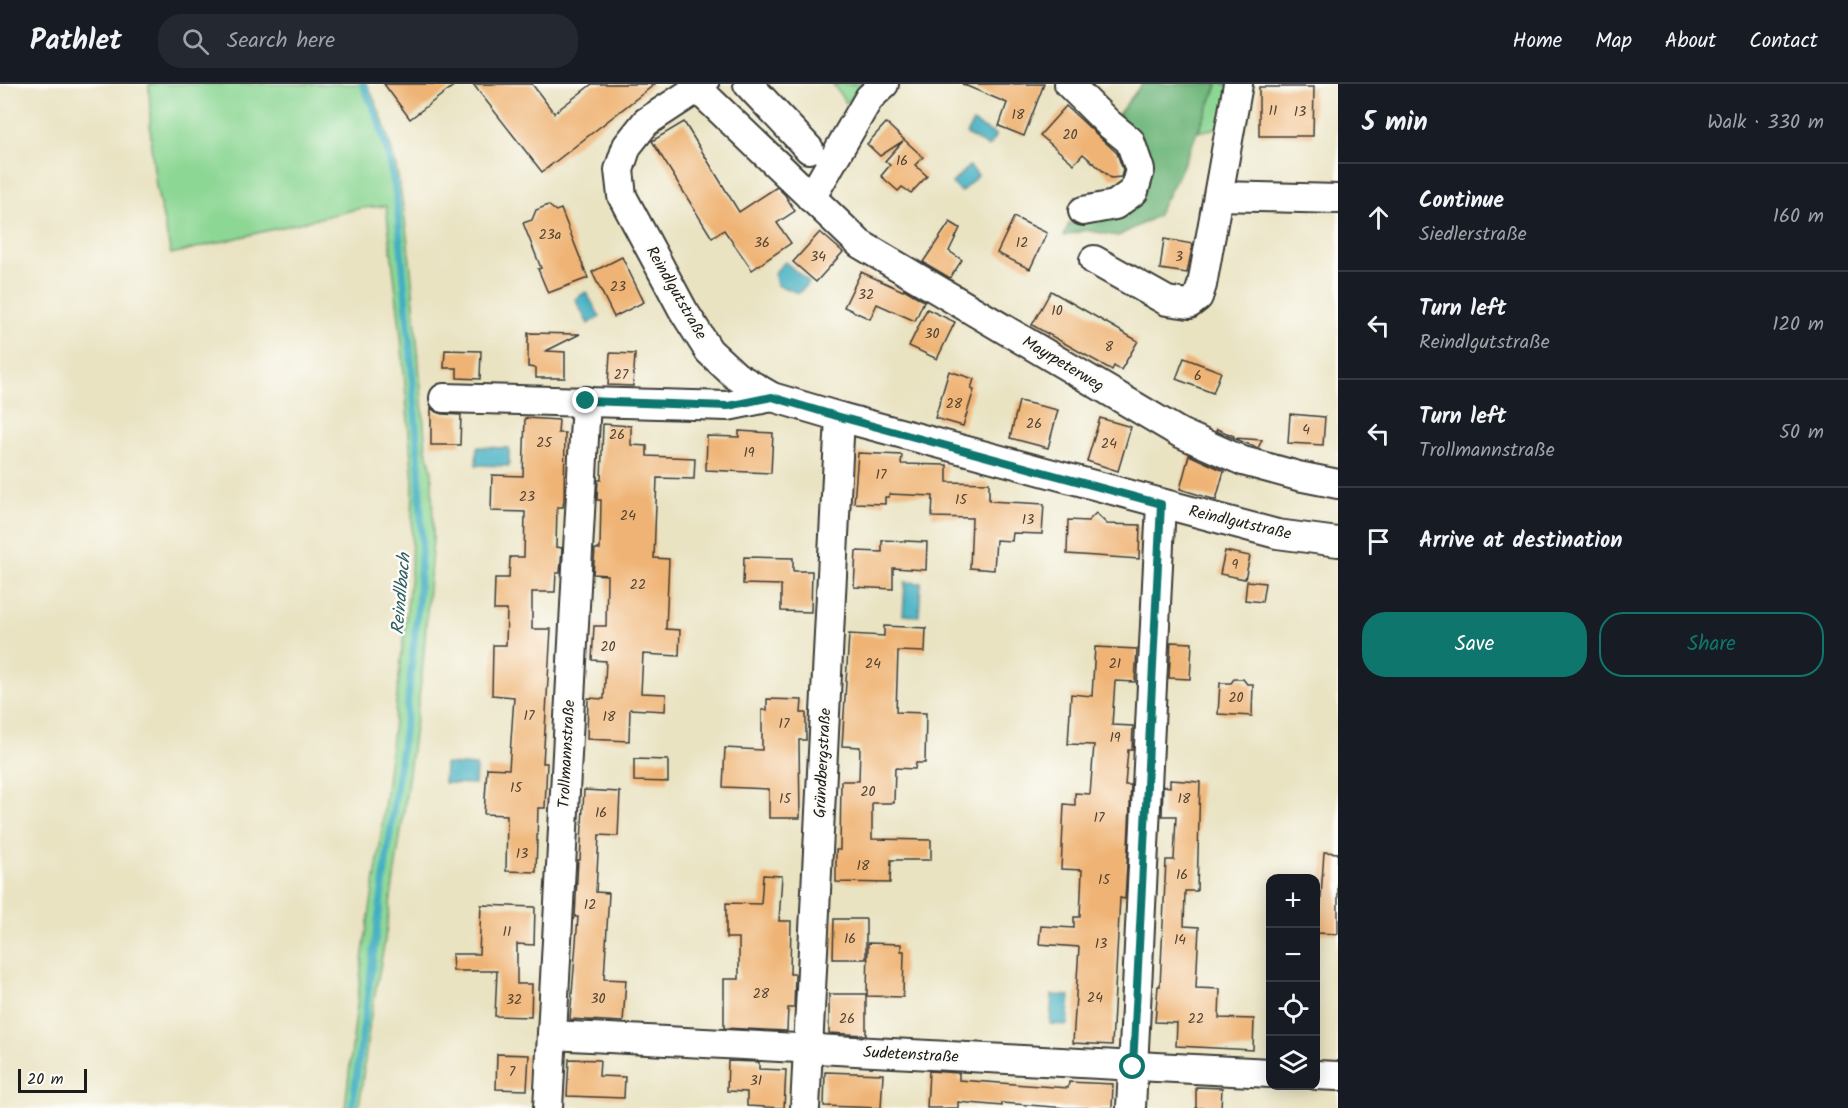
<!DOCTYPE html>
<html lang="en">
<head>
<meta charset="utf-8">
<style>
  :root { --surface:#171b24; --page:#242831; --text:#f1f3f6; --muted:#9ea1a6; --line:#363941; --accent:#0f766e }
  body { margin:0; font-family:Kalam,sans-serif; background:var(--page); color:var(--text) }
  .controls { position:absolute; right:18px; bottom:18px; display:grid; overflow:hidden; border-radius:12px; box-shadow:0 3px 15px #0003 }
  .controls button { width:54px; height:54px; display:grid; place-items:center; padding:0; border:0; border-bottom:2px solid var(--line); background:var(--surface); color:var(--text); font:30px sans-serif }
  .scale { position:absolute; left:18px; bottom:15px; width:69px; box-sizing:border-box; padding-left:6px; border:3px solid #1c1c1c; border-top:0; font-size:16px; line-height:21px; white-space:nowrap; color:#1c1c1c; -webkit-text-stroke:4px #fdfcf7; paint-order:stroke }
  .stop { position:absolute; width:18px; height:18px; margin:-14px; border:4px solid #0f766e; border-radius:50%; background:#fff }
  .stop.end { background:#0f766e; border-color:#fff; box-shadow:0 2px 6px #0008 }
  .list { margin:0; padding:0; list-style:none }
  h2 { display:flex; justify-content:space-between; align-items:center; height:78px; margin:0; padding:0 24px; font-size:26px }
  h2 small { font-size:20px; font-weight:400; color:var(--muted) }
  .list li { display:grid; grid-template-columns:39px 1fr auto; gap:18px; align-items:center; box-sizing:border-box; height:108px; padding:0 24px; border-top:2px solid var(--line) }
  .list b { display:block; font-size:22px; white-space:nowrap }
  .list p { margin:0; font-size:20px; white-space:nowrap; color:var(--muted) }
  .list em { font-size:20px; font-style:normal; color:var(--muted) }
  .actions { display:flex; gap:12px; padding:18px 24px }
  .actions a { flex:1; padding:14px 0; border:2px solid var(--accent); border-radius:24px; text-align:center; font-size:21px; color:var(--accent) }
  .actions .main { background:var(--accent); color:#fff }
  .icon { flex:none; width:33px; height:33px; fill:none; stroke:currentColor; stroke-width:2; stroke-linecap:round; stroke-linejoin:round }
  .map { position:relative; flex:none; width:1338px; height:1024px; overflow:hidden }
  header { display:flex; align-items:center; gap:36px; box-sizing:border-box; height:84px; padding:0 30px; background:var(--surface); border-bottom:2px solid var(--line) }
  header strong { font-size:28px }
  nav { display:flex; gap:33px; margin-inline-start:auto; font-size:21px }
  .search { width:420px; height:54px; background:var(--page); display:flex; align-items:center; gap:15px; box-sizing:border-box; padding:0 21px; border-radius:24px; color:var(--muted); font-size:22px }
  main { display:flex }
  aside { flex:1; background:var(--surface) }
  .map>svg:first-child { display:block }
</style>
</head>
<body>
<header>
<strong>Pathlet</strong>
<div class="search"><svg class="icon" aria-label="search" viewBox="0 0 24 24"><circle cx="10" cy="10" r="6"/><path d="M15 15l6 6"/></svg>Search here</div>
<nav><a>Home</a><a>Map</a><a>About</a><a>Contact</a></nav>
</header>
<main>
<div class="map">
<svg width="1338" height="1024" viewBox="0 0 1338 1024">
  <rect width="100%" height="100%" fill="#fdfcf7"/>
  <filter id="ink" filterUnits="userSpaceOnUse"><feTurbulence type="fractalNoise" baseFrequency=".0167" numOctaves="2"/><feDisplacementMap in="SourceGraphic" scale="12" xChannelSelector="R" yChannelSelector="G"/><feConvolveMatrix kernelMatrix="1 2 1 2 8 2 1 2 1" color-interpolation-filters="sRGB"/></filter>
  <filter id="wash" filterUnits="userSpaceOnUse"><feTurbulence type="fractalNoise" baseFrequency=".008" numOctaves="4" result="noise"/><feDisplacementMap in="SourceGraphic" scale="24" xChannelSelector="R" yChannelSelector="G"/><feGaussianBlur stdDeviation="1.35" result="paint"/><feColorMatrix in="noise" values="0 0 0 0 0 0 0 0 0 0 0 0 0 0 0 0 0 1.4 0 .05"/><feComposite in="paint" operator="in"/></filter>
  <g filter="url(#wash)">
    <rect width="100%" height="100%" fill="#e9e3c2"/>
    <g fill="#8dd794" stroke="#547a58" stroke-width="1.5">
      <path d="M 149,0 L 367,0 C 398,60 405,129 412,196 C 417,252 421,309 426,365 L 432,386 L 433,454 L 422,591 L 402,740 L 384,862 L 370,937 L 359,1024 L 345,1024 L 363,869 L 379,769 L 411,488 L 413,398 L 401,252 L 386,122 L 361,124 L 171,170 L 156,102 L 151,61 Z"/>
      <path d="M 833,0 L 868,0 L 846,19 Z"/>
      <path d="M 1218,0 L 1246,0 L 1226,42 L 1198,48 Z"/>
    </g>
    <path fill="#72b87e" stroke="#476a4d" stroke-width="1.5" d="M 1142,0 L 1218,0 L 1180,88 L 1157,132 L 1118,152 L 1085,146 L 1064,152 L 1069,139 L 1093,136 L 1142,111 L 1117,32 Z"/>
    <g fill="#43afc1" stroke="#30666e" stroke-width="1.5">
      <path d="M 973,38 L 996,51 L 989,63 L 966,50 Z"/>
      <path d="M 969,82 L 978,91 L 961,108 L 952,99 Z"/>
      <path d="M 785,178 L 809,198 L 799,209 L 777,201 L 774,189 Z"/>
      <path d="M 586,208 L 600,233 L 588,240 L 575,215 Z"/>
      <path d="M 477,363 L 509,364 L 509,382 L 476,381 Z"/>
      <path d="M 905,498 L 921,499 L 919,532 L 903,531 Z"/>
      <path d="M 445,680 L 476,682 L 475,700 L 444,699 Z"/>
      <path d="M 1052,911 L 1070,912 L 1067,941 L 1050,940 Z"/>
    </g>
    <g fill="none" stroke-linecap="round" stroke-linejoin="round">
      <path stroke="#43afc1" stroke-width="7" d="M 352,1024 L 406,634 L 418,522 L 422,458 L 419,382 L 410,261 L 396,110 L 387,66 L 378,35 L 363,0"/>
    </g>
    <g id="blocks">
      <g fill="#efb475">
        <path d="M 384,0 L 456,0 L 410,35 Z"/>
        <path d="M 473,0 L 532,0 L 554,29 L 592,0 L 655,0 L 542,88 Z"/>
        <path d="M 962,0 L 1044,0 L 1024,52 L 999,42 L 1007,19 Z"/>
        <path d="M 1259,3 L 1314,3 L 1313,52 L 1259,52 Z"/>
        <path d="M 1066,22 L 1117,69 L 1123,86 L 1121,93 L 1111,94 L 1083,70 L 1074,80 L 1040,51 Z"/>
        <path d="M 684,38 L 739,128 L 777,103 L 785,111 L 795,127 L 777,139 L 791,159 L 752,186 L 724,146 L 712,154 L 652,57 Z"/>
        <path d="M 886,39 L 923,73 L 915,81 L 927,92 L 911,109 L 902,103 L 898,107 L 881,92 L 890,81 L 885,77 L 903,57 L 880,72 L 867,60 Z"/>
        <path d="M 548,121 L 556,127 L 561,125 L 588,194 L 548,209 L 538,185 L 541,184 L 523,139 L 532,136 L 536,126 Z"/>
        <path d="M 1014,133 L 1047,149 L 1030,185 L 997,169 Z"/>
        <path d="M 950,138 L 960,144 L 949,167 L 962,176 L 950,194 L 923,178 Z"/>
        <path d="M 820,148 L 843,168 L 816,198 L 793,178 Z"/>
        <path d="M 1164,155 L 1193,160 L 1187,189 L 1160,185 Z"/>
        <path d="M 622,173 L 644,218 L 614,233 L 592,188 Z"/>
        <path d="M 861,188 L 903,207 L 904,205 L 924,217 L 915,237 L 877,220 L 870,235 L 844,223 Z"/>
        <path d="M 1051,207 L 1138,257 L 1121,286 L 1114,282 L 1112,286 L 1032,241 Z"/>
        <path d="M 927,225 L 955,238 L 937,275 L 909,262 Z"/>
        <path d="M 528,249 L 580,250 L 546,267 L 565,268 L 565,294 L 536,294 L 536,284 L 528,283 Z"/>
        <path d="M 445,266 L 481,267 L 480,295 L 457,294 L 457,284 L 444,284 Z"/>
        <path d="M 610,269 L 635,270 L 633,302 L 608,301 Z"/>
        <path d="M 1184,274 L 1221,288 L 1213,309 L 1176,295 Z"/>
        <path d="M 949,287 L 974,295 L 971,305 L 974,306 L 963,342 L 935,334 Z"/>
        <path d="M 1019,317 L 1058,326 L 1048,364 L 1010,354 Z"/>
        <path d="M 431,324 L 436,328 L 443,330 L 461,331 L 460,361 L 431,361 Z"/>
        <path d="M 1290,330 L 1325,333 L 1323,361 L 1288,359 Z"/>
        <path d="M 525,334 L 559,336 L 558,349 L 565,349 L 564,415 L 563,423 L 557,423 L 556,463 L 562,464 L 560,489 L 556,489 L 555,508 L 532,508 L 532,545 L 551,545 L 543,679 L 547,679 L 545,724 L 538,724 L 536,788 L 506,787 L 507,731 L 484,730 L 487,684 L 509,685 L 514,613 L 492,611 L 493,561 L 506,561 L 507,526 L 494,526 L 495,494 L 509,494 L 510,473 L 524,473 L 525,428 L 491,427 L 492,391 L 523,392 Z"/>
        <path d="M 1100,334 L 1131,343 L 1118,387 L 1087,377 Z"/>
        <path d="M 603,340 L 631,342 L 631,361 L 647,362 L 647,372 L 695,374 L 694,395 L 657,394 L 654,474 L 669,475 L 666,545 L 680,546 L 679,572 L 643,570 L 641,609 L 666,610 L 665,627 L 630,625 L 629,657 L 587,655 L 588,614 L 604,615 L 606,577 L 592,576 L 594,542 L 606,542 L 607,491 L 593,490 L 595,465 L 600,465 L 601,416 L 597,416 L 598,396 L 601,396 Z"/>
        <path d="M 1217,345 L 1234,352 L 1234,354 L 1262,356 L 1258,364 L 1216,347 Z"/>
        <path d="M 739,347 L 773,349 L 771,389 L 706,386 L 707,352 L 739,353 Z"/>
        <path d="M 858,369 L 902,371 L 901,380 L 947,381 L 947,398 L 989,399 L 989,417 L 1044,420 L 1042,450 L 1013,449 L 1012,457 L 996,456 L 994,486 L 970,484 L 972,434 L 932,433 L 933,412 L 889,410 L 889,413 L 885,413 L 885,420 L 854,419 Z"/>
        <path d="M 1189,371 L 1224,387 L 1216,416 L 1180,405 Z"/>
        <path d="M 1096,429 L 1107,440 L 1140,441 L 1139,475 L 1067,470 L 1068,436 L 1088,437 Z"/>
        <path d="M 882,456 L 927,458 L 926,486 L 893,484 L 893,505 L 854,503 L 856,467 L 882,468 Z"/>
        <path d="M 1225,467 L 1250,472 L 1245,495 L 1220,490 Z"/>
        <path d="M 744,473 L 793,474 L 793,487 L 812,487 L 811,528 L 781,527 L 781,501 L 743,500 Z"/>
        <path d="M 1247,497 L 1265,499 L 1262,518 L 1245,516 Z"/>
        <path d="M 884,542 L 926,544 L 925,568 L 898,567 L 896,628 L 926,629 L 925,679 L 916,679 L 915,685 L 895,684 L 894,719 L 872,719 L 872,755 L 931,756 L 931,776 L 891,776 L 890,799 L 836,798 L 836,766 L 840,766 L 841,697 L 859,697 L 860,663 L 842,662 L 849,550 L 884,552 Z"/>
        <path d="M 1171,558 L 1192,559 L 1190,595 L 1169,594 Z"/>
        <path d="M 1095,563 L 1137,565 L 1135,598 L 1115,597 L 1112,641 L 1133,642 L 1132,666 L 1128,666 L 1125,701 L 1131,701 L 1128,762 L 1125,815 L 1120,814 L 1112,961 L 1073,959 L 1079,863 L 1039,860 L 1041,842 L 1074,844 L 1074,833 L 1080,833 L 1082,786 L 1061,785 L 1064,720 L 1075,721 L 1075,709 L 1090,710 L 1094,661 L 1068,660 L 1071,610 L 1092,612 Z"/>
        <path d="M 1234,595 L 1243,595 L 1247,600 L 1253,600 L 1252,632 L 1218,630 L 1220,599 L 1231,599 Z"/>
        <path d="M 767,615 L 802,616 L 801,629 L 806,629 L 806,656 L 799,656 L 800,734 L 769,734 L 769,705 L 723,703 L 725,664 L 762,666 L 762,626 L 767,626 Z"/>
        <path d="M 634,675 L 668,676 L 668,698 L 634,697 Z"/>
        <path d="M 1170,696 L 1200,698 L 1197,807 L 1185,807 L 1184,842 L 1199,843 L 1196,904 L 1220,905 L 1219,934 L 1254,935 L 1253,966 L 1176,962 L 1177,939 L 1155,938 L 1158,902 L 1160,902 L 1166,776 L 1174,776 L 1176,732 L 1162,732 L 1163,702 L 1170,703 Z"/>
        <path d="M 584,706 L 620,708 L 618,752 L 599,751 L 596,808 L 609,809 L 604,895 L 626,896 L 623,938 L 570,935 L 578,833 L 575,833 L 578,776 L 580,776 Z"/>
        <path d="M 1324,768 L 1338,769 L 1338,850 L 1316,849 L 1316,828 L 1320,828 Z"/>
        <path d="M 763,791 L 782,792 L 779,837 L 791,837 L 790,890 L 795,890 L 794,924 L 788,924 L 787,947 L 724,944 L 724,895 L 739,895 L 739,854 L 726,854 L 726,819 L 761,820 Z"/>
        <path d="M 481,821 L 535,823 L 534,861 L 517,860 L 517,900 L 532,900 L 531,933 L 495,932 L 497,887 L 453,887 L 452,870 L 479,870 Z"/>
        <path d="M 834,835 L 866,835 L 866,875 L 833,875 Z"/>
        <path d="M 868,859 L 901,860 L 901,867 L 904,867 L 903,913 L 867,912 Z"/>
        <path d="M 829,910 L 866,910 L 866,951 L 829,949 Z"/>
        <path d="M 497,970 L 529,971 L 527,1006 L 496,1005 Z"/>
        <path d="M 569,975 L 600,976 L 599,992 L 625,993 L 624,1014 L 567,1012 Z"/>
        <path d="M 728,977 L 759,978 L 759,985 L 786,986 L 784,1024 L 747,1022 L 747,1008 L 727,1007 Z"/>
        <path d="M 929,987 L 959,989 L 959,996 L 1068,1004 L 1069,998 L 1113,1000 L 1112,1024 L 1067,1024 L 1002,1019 L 1002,1022 L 958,1018 L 958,1024 L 927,1024 Z"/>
        <path d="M 825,988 L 883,990 L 881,1024 L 824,1022 Z"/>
        <path d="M 1196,1003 L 1222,1004 L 1221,1024 L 1196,1024 Z"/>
      </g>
    </g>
  </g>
  <g filter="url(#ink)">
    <use href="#blocks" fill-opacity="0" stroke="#3b3a35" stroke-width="1.5"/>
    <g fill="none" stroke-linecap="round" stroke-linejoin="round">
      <defs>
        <g id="minor">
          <path d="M 704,0 L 646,38 L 627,62 L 619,86 L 622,112 L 683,226 L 709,267 L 736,292 L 772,313 L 840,333 L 1277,450 L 1338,458"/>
          <path d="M 748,0 L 809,65"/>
          <path d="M 1069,0 L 1109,40 L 1130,57 L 1140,86 L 1134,107 L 1115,121 L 1083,127"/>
          <path d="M 697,4 L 860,160 L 1180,349 L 1243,377 L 1298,392 L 1338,400"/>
          <path d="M 1219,112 L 1338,115"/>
          <path d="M 811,114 L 869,14 L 884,0"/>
          <path d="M 1094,176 L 1167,217 L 1189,220 L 1198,213 L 1202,201 L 1238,0"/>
          <path d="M 444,314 L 728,322 L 772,313"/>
          <path d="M 552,951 L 1270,989"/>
          <path d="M 1316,991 L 1338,992"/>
          <path d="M 548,1024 L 586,317"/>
          <path d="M 805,1024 L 840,333"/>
          <path d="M 1131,1024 L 1161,420"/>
        </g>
      </defs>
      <use href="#minor" stroke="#3b3a35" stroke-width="32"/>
      <use href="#minor" stroke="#fff" stroke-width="28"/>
    </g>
  </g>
  <g fill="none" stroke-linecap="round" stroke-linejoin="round" filter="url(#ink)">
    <path stroke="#0f766e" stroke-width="8" d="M 586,317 L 728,322 L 772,313 L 840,333 L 1161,420 L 1133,983"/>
  </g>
  <g text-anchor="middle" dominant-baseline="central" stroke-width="5" stroke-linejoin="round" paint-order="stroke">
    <g font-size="14" fill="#514232">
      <text x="1273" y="27">11</text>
      <text x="1300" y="28">13</text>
      <text x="1018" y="31">18</text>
      <text x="1070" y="51">20</text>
      <text x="902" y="77">16</text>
      <text x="550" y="151">23a</text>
      <text x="762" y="159">36</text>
      <text x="1022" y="159">12</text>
      <text x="818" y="173">34</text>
      <text x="1179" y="173">3</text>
      <text x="618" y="203">23</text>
      <text x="866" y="211">32</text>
      <text x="1057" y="227">10</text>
      <text x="932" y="250">30</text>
      <text x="1109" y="263">8</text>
      <text x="621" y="291">27</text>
      <text x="1198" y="292">6</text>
      <text x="954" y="320">28</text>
      <text x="1034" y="340">26</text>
      <text x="1306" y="346">4</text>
      <text x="617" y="351">26</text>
      <text x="544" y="359">25</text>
      <text x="1109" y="360">24</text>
      <text x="749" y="369">19</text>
      <text x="881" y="391">17</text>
      <text x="527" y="413">23</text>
      <text x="961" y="416">15</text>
      <text x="628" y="432">24</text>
      <text x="1028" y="436">13</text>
      <text x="1235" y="481">9</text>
      <text x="638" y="501">22</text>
      <text x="608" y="563">20</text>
      <text x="873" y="580">24</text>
      <text x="1115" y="580">21</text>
      <text x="1236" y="614">20</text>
      <text x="529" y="632">17</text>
      <text x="609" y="633">18</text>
      <text x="784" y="640">17</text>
      <text x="1115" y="654">19</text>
      <text x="516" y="704">15</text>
      <text x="868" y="708">20</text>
      <text x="785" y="715">15</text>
      <text x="1184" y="715">18</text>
      <text x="601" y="729">16</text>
      <text x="1099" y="734">17</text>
      <text x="522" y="770">13</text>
      <text x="863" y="782">18</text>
      <text x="1182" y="791">16</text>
      <text x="1104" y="796">15</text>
      <text x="590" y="821">12</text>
      <text x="507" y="848">11</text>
      <text x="850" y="855">16</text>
      <text x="1180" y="856">14</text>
      <text x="1101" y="860">13</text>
      <text x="761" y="910">28</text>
      <text x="1095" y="914">24</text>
      <text x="598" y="915">30</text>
      <text x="514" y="916">32</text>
      <text x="847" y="935">26</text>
      <text x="1196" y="935">22</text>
      <text x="512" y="988">7</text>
      <text x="756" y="997">31</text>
    </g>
    <g font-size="16" fill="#1c1c1c" stroke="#fdfcf7">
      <text transform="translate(676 209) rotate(60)">Reindlgutstraße</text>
      <text transform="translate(1063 280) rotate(31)">Mayrpeterweg</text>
      <text transform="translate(1240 439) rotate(13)">Reindlgutstraße</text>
      <text transform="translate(567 670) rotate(-87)">Trollmannstraße</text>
      <text transform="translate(823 679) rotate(-87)">Gründbergstraße</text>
      <text transform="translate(911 971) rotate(3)">Sudetenstraße</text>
    </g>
    <g font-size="18" font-style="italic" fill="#2e5e66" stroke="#fdfcf7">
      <text transform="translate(402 510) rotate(-85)">Reindlbach</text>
    </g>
  </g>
</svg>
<div class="controls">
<button>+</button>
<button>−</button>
<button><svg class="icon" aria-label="locate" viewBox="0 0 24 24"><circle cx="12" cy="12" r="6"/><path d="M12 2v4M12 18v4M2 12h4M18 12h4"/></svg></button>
<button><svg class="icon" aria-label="layers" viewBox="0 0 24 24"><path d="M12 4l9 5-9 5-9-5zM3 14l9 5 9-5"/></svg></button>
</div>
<div class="scale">20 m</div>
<div class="stop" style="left:1133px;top:983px"></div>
<div class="stop end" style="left:586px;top:317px"></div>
</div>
<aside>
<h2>5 min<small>Walk · 330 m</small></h2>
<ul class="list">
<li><svg class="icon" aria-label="ahead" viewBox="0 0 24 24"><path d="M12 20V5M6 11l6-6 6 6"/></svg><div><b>Continue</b><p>Siedlerstraße</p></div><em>160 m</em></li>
<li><svg class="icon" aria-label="left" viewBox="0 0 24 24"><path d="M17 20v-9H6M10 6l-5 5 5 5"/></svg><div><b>Turn left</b><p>Reindlgutstraße</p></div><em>120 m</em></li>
<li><svg class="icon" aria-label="left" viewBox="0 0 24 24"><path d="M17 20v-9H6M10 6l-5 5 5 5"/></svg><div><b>Turn left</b><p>Trollmannstraße</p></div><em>50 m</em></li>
<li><svg class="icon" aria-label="arrive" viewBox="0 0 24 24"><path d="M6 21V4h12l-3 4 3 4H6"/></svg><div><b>Arrive at destination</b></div></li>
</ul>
<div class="actions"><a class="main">Save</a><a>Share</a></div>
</aside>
</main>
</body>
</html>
